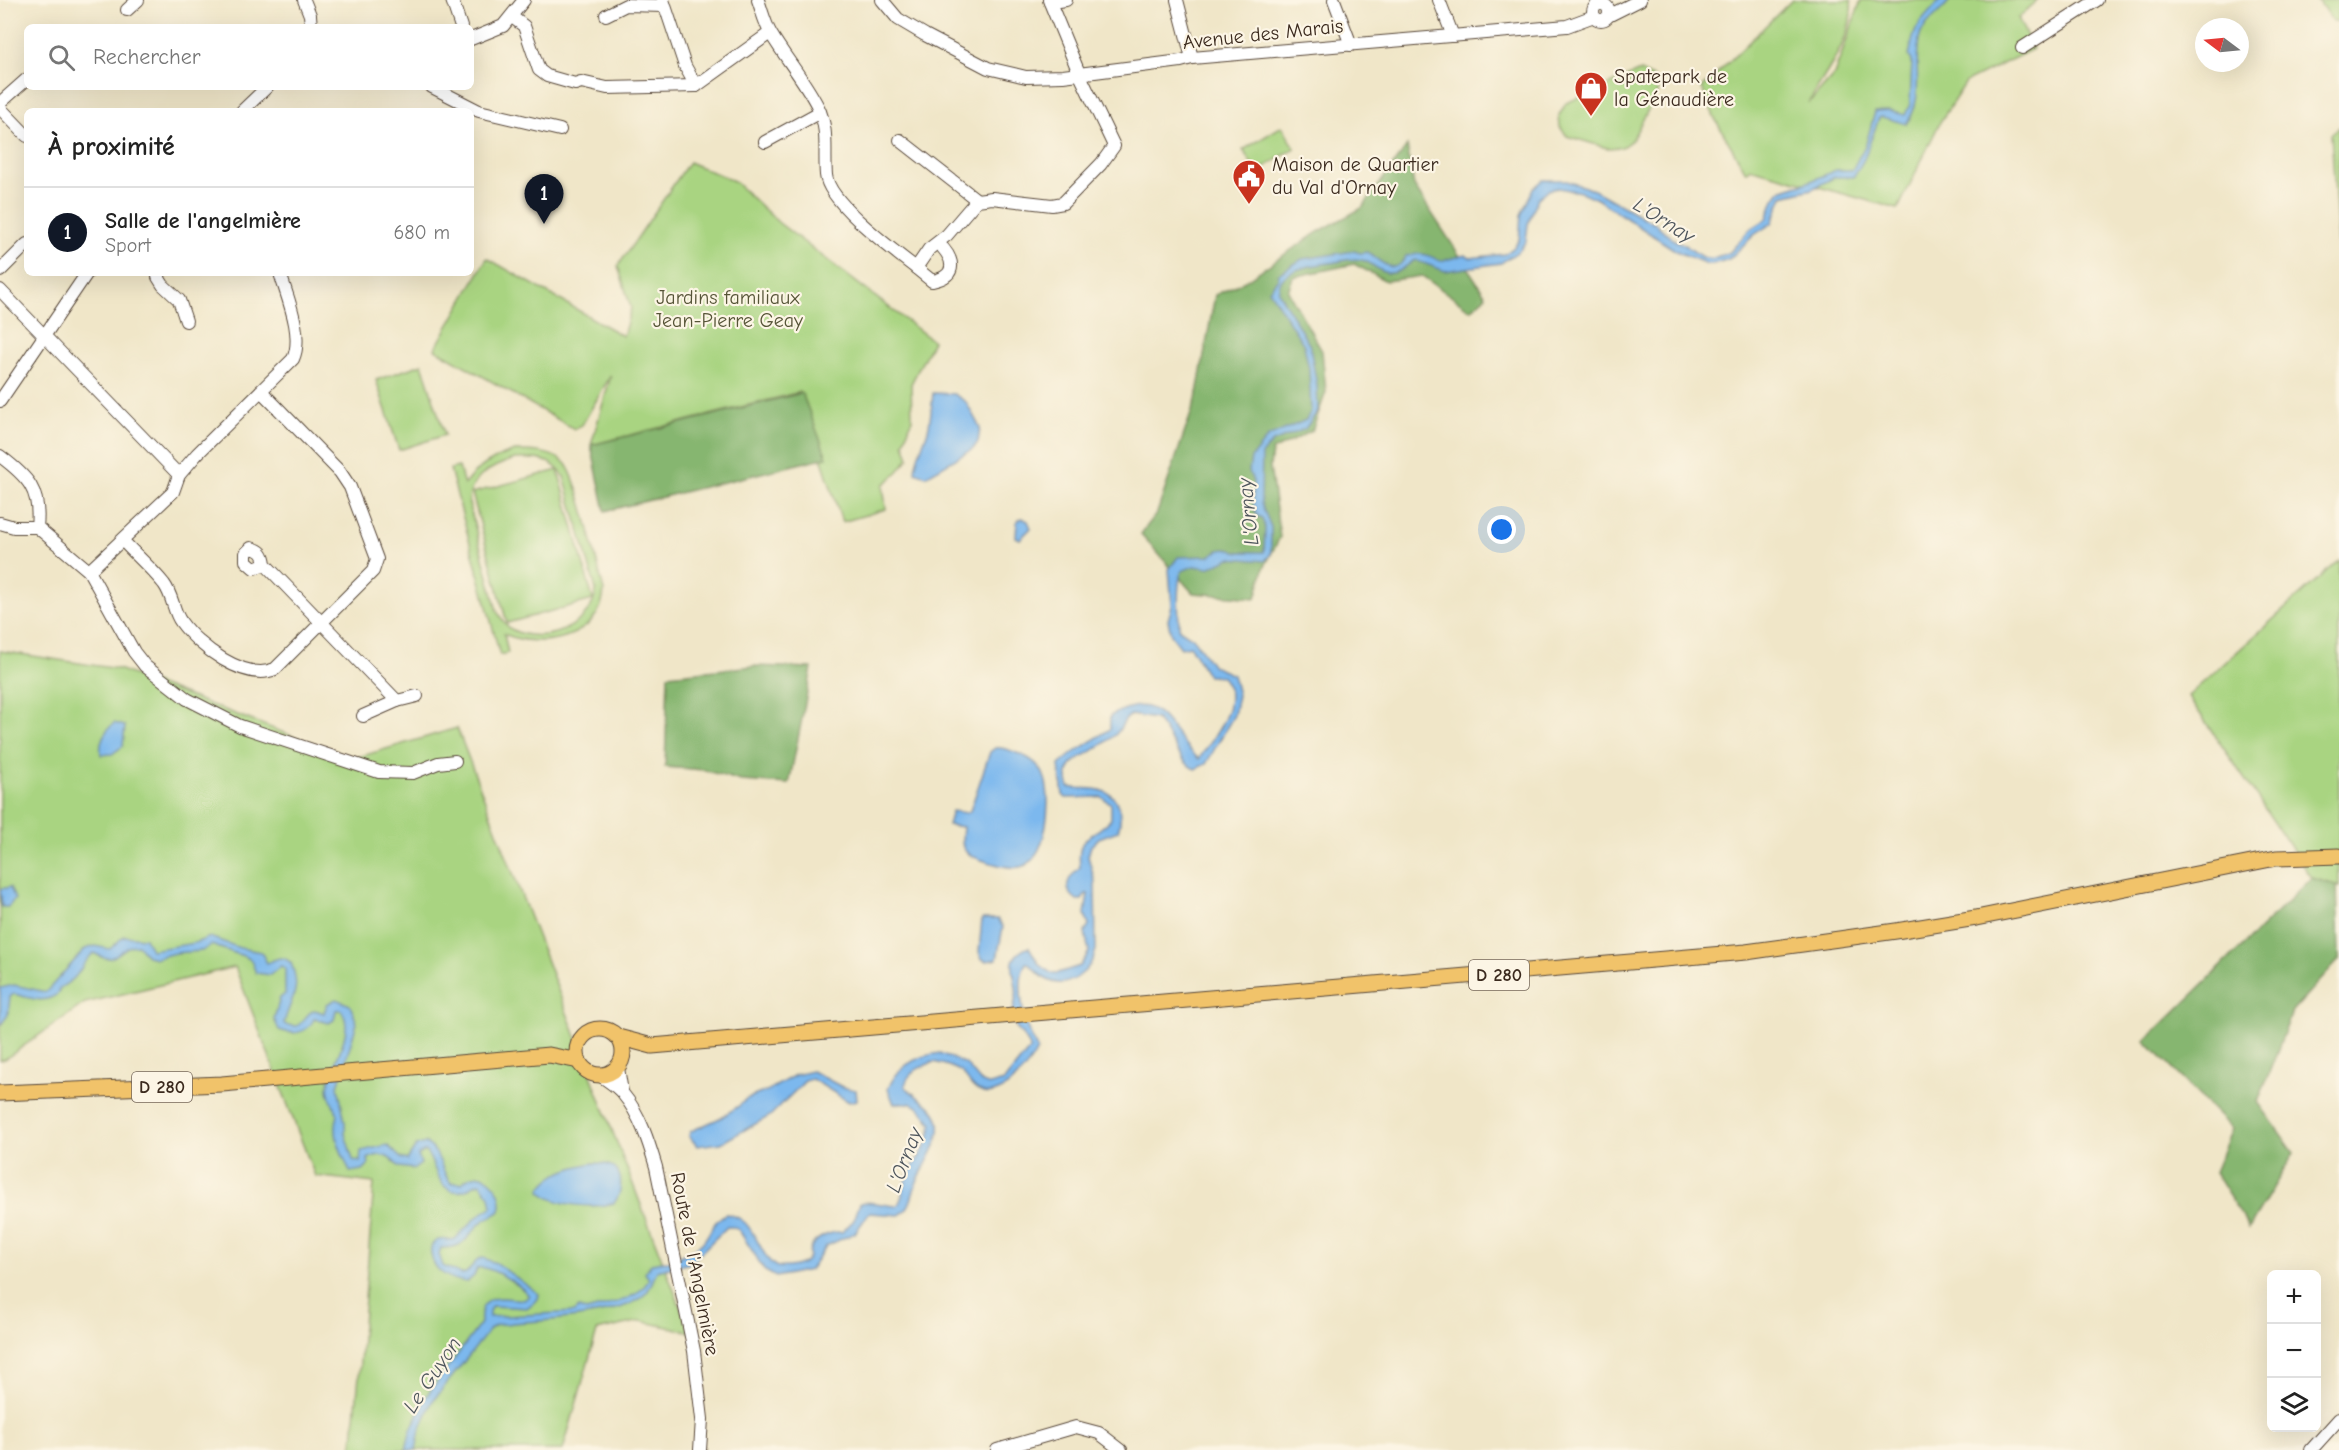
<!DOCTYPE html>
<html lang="fr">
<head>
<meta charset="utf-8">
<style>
  :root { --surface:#fff; --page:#f6f6f6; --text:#222; --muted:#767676; --line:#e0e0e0; --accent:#111827 }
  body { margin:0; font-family:"Comic Neue",sans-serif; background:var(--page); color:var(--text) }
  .controls { position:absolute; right:18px; bottom:18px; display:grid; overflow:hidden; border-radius:9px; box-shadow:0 6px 24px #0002 }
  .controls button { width:54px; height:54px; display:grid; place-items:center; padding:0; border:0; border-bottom:2px solid var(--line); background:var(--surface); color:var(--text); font:30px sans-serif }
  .compass { position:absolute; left:2195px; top:18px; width:54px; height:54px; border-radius:50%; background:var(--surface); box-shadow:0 6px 24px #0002; rotate:286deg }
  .you { position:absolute; left:1502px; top:530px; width:21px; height:21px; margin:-15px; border:4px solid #fff; border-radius:50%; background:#1a73e8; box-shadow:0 0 0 9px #1a73e833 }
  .badge { display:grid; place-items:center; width:39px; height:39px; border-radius:50%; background:var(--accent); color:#fff; font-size:20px; font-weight:700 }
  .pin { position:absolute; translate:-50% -50px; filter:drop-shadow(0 2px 3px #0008) }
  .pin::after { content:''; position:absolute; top:32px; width:21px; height:18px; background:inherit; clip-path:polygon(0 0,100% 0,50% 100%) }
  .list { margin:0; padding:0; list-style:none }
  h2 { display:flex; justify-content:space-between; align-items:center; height:78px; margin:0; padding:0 24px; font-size:26px }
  h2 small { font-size:20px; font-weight:400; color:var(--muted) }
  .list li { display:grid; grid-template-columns:39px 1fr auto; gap:18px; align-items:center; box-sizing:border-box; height:90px; padding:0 24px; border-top:2px solid var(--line) }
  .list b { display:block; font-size:22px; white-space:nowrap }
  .list p { margin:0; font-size:20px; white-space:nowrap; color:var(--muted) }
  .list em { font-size:20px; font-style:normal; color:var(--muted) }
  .icon { flex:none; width:33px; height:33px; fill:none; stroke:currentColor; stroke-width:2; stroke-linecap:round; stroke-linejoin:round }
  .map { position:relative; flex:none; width:2339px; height:1450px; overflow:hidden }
  .search { position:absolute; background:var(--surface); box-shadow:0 6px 24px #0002; left:24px; top:24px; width:450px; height:66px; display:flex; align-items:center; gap:15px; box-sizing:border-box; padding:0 21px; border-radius:9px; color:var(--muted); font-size:22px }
  .panel { position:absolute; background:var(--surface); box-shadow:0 6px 24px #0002; left:24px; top:108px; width:450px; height:168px; border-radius:9px }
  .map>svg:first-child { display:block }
</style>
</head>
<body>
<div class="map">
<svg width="2339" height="1450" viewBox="0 0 2339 1450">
  <rect width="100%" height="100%" fill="#fcf5e5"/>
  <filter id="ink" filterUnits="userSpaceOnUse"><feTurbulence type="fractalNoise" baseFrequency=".0167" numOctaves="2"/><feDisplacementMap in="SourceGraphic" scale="12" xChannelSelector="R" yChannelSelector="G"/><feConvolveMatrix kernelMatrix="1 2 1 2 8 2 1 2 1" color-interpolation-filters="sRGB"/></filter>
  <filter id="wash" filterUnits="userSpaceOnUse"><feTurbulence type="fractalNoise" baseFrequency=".008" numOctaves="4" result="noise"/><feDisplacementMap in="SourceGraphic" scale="24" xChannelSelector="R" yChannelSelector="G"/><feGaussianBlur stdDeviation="1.35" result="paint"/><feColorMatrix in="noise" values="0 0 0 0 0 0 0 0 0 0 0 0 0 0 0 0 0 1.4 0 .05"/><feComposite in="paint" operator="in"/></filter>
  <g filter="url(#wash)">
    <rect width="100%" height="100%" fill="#f0e6c8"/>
    <g fill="#a9d481" stroke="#727f50" stroke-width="1.5" fill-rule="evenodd">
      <path d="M 1792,0 L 1851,0 C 1855,39 1825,71 1809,103 L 1834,75 L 1861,0 L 2038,0 L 2018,18 L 2033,49 L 1966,82 L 1940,122 L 1898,209 L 1750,168 L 1746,172 L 1715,119 L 1702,88 Z"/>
      <path d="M 2318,0 L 2339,0 L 2339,22 L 2333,22 Z"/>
      <path d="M 1640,71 L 1653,77 L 1658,84 L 1657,93 L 1632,140 L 1622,147 L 1607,148 L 1567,136 L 1560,127 L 1559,115 L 1566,103 Z"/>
      <path d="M 1282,126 L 1295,148 L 1257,172 L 1243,150 Z"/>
      <path d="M 2339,127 L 2339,254 L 2331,134 Z"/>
      <path d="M 689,162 L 734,181 L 779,223 L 933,341 L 911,384 L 912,419 L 904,443 L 909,458 L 894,476 L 883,485 L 886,509 L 842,522 L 800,392 L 591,445 L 611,375 L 582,425 L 574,429 L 435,349 L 487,258 L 623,336 L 631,308 L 618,266 Z"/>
      <path d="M 422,364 L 445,435 L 399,450 L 376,380 Z"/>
      <path d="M 515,451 C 532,451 550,451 564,462 C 578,474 598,568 604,591 C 601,639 540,650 504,634 L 508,653 L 500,655 L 450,469 L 459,467 L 464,485 C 478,466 493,458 515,451 ZM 515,459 C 537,458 552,458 564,477 L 596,590 C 593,626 542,647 511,629 C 505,625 501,618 497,611 L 469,504 C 468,477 493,466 515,459 Z"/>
      <path d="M 558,470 L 593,600 L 507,623 L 472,493 Z"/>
      <path d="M 2339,560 L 2339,886 L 2312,878 L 2188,696 Z"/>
      <path d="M 0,651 L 118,669 L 352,759 L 457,728 L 690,1332 L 641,1321 L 597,1331 L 563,1450 L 352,1450 L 359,1376 L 374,1183 L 315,1176 L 235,967 L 85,1003 L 5,1059 L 0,1060 Z"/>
    </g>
    <g fill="#86b66f" stroke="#607046" stroke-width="1.5">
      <path d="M 1407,146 L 1414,186 L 1486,296 L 1471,310 L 1422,276 L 1386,281 L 1354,264 L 1293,277 L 1288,291 L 1322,351 L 1326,392 L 1312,431 L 1272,451 L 1270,467 L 1280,537 L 1264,568 L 1256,598 L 1193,593 L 1141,534 L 1157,513 L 1196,399 L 1215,295 L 1245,281 L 1318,232 L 1362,208 Z"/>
      <path d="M 802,393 L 827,457 L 605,511 L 591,445 Z"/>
      <path d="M 755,666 L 812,668 L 789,784 L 741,781 L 704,770 L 665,767 L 668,675 Z"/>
      <path d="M 2312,878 L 2337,886 L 2339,960 L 2292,1012 L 2258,1102 L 2294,1153 L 2249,1228 L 2214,1172 L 2232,1129 L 2145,1041 Z"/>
    </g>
    <g fill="#7bb8ee" stroke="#5b7186" stroke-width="1.5">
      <path d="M 1940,0 L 1950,0 C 1942,12 1924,22 1920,36 C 1912,66 1926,98 1906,124 L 1882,117 L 1879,118 L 1864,159 L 1854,177 L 1835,177 L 1812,189 L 1783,196 L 1772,223 L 1754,235 L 1729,259 L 1713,264 L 1707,264 L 1678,252 L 1597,199 L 1581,192 L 1558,188 L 1548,190 L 1538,198 L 1528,224 L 1526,241 L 1520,250 L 1501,263 L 1445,271 L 1415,260 C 1406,265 1401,273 1391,273 C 1380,274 1372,262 1362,260 C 1351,257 1340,262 1330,263 C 1314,265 1275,269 1279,293 L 1310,346 L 1317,386 L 1318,411 L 1305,429 L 1273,442 L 1262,453 L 1261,503 L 1271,527 L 1271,554 L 1265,561 L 1230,558 L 1208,568 L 1194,566 L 1182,571 C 1176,584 1179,613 1179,629 L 1193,638 L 1213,666 L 1233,675 L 1238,695 L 1234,715 L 1206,764 L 1195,769 C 1181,765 1168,731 1156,719 L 1131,715 C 1122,720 1123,727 1116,734 C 1104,745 1088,753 1074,762 C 1067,770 1065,777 1069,787 C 1080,790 1092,787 1103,791 C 1120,796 1123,815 1118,831 L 1099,838 L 1091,846 L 1088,856 L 1095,882 L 1096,950 C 1091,971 1068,992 1046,979 C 1039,975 1034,968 1028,963 L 1026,963 C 1017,978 1022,1007 1026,1024 C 1028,1033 1035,1040 1037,1050 C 1030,1066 1001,1101 981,1092 C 971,1089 968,1078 961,1072 C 954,1067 943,1064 934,1062 C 922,1066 907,1072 905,1086 C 915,1098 933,1104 938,1119 C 945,1138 923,1166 916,1184 C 912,1195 911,1209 899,1215 L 869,1213 L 855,1233 L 826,1246 L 810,1270 L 776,1277 L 765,1271 L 739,1230 L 733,1227 L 727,1227 L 690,1263 L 657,1271 C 654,1277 651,1287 647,1292 C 624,1320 532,1320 496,1325 L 491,1328 L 432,1402 L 420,1430 L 416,1450 L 406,1450 L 410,1432 L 425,1398 L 481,1323 C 478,1292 502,1297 524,1300 L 529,1296 C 521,1285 490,1265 477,1268 L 474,1276 L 467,1282 C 450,1280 433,1272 431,1254 C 430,1248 431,1244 436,1241 C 442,1238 449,1241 455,1239 L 480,1214 L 492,1207 L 490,1196 L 480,1183 C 472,1184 470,1190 463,1191 C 436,1196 437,1163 425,1151 L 418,1155 L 421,1164 L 414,1169 L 399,1167 C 390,1157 382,1151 368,1159 L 369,1164 L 363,1170 L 350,1172 C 342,1153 331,1135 338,1115 C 335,1107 328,1097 328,1088 C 329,1065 357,1032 341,1010 L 336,1010 L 334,1020 L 329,1023 L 314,1019 C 307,1034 293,1035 279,1030 L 274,1019 L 280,998 L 285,994 L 285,969 L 281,966 L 270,975 L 256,973 L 251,960 L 246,957 L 214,946 L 211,945 L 202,951 L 175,953 L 156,958 L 147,956 L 138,945 C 117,945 118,968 94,953 C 85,959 82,969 75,977 C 71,982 65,984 59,989 L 59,993 C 44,1005 31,998 14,994 L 10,997 L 8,1015 L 0,1026 L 0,988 L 14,985 L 46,992 L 85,949 L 95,946 L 110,949 L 124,936 L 145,938 L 151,950 L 195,943 L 210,937 L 240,948 L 261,952 L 267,963 C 276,959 282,954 291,963 C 302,991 291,997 284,1023 L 286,1025 L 297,1026 C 305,1021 306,1013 315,1010 L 324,1013 L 327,1004 L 336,999 L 350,1005 L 357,1023 L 338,1086 L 345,1122 L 345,1134 L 353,1160 L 360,1162 L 361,1151 L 387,1145 L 401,1158 L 407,1160 L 416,1146 L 425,1143 C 441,1150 440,1171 451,1183 L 462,1183 C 483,1161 506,1191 500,1211 C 495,1216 488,1217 483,1221 C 465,1236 469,1248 441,1248 L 439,1254 L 443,1266 L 461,1274 L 466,1273 L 478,1259 L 483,1258 L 496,1263 L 539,1294 L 538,1299 L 527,1308 L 492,1306 L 489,1311 L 489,1317 L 575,1312 L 579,1308 L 586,1311 C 606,1305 640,1300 649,1279 L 645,1273 C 651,1260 657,1262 668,1261 C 674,1260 698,1247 702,1243 C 711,1233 713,1220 726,1214 C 732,1215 738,1217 743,1221 C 756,1230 765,1266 779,1267 C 786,1268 802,1266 806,1261 C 811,1257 808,1254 810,1249 C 814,1238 832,1231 842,1232 L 854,1220 L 860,1203 C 870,1200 885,1206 897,1206 C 904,1197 903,1186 908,1175 C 919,1155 928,1148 932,1124 C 920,1108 916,1099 894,1104 L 888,1089 C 897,1067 916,1056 940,1053 L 966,1064 L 980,1081 L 990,1085 L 1004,1081 L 1030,1049 C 1029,1040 1019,1034 1015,1025 C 1011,1013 1014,1008 1016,997 C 1020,979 999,959 1029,947 L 1039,964 L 1051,973 L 1058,973 L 1080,966 L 1089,952 L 1085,932 L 1089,926 L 1085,914 L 1088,894 L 1086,894 L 1082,900 L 1077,900 C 1061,888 1068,878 1080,867 C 1076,833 1092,840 1111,819 L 1111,804 L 1101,797 L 1066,798 L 1063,795 L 1059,765 L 1073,753 L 1110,729 L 1110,716 C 1164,686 1166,732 1199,759 C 1211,740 1235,713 1229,689 C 1228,685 1224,680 1222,676 L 1208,676 L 1190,646 L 1181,648 L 1171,635 L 1168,620 L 1172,606 L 1169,569 L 1178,557 L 1209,556 L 1219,550 L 1227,549 L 1240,552 L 1264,552 L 1265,528 L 1262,518 L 1256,515 L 1253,502 L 1253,482 L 1249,471 L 1251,458 L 1268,437 L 1306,420 L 1311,411 L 1309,369 L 1304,345 L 1269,290 L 1279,277 L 1278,274 L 1302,259 L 1354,251 L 1360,253 L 1367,252 C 1380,260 1395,279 1406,256 C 1421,251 1428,255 1441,261 L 1465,255 L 1470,258 L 1505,254 L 1514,247 L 1519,240 L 1521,215 L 1533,189 L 1543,180 L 1564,180 L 1594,190 L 1657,225 L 1674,240 L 1683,244 L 1702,257 L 1711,259 L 1730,252 L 1749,230 L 1767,219 L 1774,199 L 1780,191 L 1811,181 L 1836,170 L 1852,170 L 1866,144 L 1875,112 L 1888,111 L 1905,115 L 1910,104 L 1912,61 L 1909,56 C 1915,22 1919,25 1940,0 Z"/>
      <path d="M 933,393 L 954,394 L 966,402 L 980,428 L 978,442 L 973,449 L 926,476 L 915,472 C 915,456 926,442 929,426 C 931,415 932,404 933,393 Z"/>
      <path d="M 1022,518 L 1028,521 L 1031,528 L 1020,539 L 1016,537 L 1017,521 Z"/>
      <path d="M 114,723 L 125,726 L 123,746 L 112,754 L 101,755 C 99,741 104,732 114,723 Z"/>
      <path d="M 995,748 C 1003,747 1009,750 1017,753 C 1028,757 1040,764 1044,776 C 1053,797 1047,863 1020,867 C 1008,869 990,863 979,859 C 960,852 961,846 963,827 L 948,825 L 952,811 L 967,813 L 970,811 L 990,752 Z"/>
      <path d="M 10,887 L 15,899 L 8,907 L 2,907 L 0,889 Z"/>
      <path d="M 982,919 L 998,919 L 1003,927 L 997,959 L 987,961 L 982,959 L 979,952 Z"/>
      <path d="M 812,1071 L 842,1087 L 856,1090 L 857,1100 L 849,1102 L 812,1079 L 805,1081 L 770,1116 L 721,1143 L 697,1146 L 689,1136 L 691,1131 L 720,1118 L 739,1106 L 746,1099 L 769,1090 L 795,1075 Z"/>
      <path d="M 593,1163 C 600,1163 607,1163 613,1167 C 624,1174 622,1194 614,1203 C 594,1209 555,1206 540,1191 C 547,1173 576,1166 593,1163 Z"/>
    </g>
  </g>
  <g filter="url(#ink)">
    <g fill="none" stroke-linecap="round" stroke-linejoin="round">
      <defs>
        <g id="minor">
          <path d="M 304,0 L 310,15 L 311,27"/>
          <path d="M 452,0 L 461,27"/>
          <path d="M 663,0 L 685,66 L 696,86"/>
          <path d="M 758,0 C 762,11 765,24 771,34 C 786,59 805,81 818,107 C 829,130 824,151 826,175 C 828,202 893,250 916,268"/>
          <path d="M 882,0 L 898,19 L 925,35 L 988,68 L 1026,77 L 1063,76 L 1181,61 L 1192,58 L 1567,26 L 1594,16"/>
          <path d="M 1177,0 L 1192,58"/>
          <path d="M 1334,0 L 1351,45"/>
          <path d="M 1439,0 L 1453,36"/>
          <path d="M 1050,2 L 1066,0"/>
          <circle cx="1601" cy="12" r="8"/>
          <path d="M 127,10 L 138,0"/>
          <path d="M 606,15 L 626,5 L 665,6"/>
          <path d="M 1608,16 L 1640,0"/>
          <path d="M 512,17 L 524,26 L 539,70 L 547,76 L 575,84 L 581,82 L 607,88 L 696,86"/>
          <path d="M 471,39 L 503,26 L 524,0"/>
          <path d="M 2022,48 L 2097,0"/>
          <path d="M 696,86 L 770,33"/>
          <path d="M 432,87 L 479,111 L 560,130"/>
          <path d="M 0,103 L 27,79"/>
          <path d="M 0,108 L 27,136"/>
          <path d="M 242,111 L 267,87"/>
          <path d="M 900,140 L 977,200"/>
          <path d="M 765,142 L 820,112"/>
          <path d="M 938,243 C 954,258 959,276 932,281 L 916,268 L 929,249 L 947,235 L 977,200 L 992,198 L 1052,205 L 1063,203 L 1101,164 L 1114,146 L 1079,73 L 1049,0"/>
          <path d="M 0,271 L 27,244"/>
          <path d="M 160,273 L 158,277 L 163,285 L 179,300 L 186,321"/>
          <path d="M 0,290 L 179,475"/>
          <path d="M 0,401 L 87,273"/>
          <path d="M 0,456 C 28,477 41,490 37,527 L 89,571 L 134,652 L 145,666 L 187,699 L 240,726 L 379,772 L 413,773 L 438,763 L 455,761"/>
          <path d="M 0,523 L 14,527 L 37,527"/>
          <path d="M 123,541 C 136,555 152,569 164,584 C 173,596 173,611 181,622 C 198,646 245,682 275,669 L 373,571 L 377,559 L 350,487 L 340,472 L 261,391"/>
          <path d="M 265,564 L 254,568 L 246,561 L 246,553 L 251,548 C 261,550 264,554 265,564 L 397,701 L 363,716"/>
          <path d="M 89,571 L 173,492 L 179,475 L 197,454 L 293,359 C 304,335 287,297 280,273"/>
          <path d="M 397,701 L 417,696"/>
          <path d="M 618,1068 L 622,1092"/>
          <path d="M 601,1076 C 608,1081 618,1087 623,1094 C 640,1114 649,1143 656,1167 L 694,1351 L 702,1419 L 700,1450"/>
          <path d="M 997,1450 L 1076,1427 L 1099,1433 L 1121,1450"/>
          <path d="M 2311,1450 L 2339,1419"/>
        </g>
        <g id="major">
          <circle cx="600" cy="1052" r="23"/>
          <path d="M 618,1037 L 652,1046 L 1746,952 L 1896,931 L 1976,918 L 2276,858 L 2339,856"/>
          <path d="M 0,1093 L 222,1084 L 549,1055 L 579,1061"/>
        </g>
      </defs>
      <use href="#minor" stroke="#564638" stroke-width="14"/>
      <use href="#major" stroke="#564638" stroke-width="17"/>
      <use href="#minor" stroke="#fff" stroke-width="12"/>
      <use href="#major" stroke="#f1c36a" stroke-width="15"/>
    </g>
  </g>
  <defs>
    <symbol id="shop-pin" viewBox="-11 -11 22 30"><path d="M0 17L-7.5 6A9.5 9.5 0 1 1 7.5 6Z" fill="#c8321e" stroke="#fcf5e5"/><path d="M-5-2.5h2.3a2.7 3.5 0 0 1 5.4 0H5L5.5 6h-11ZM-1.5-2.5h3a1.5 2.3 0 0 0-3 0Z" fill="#fff"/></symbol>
    <symbol id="civic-pin" viewBox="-11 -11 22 30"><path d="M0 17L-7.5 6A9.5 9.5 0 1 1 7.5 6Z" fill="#c8321e" stroke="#fcf5e5"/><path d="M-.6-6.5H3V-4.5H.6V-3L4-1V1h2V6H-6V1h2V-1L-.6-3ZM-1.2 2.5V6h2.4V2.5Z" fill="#fff"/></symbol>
  </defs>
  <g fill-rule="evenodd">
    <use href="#shop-pin" x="1572" y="69" width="38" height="52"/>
    <use href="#civic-pin" x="1230" y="157" width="38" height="52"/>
  </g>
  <g text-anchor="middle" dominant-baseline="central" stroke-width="4.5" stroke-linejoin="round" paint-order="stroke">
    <g fill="#fcf5e5" stroke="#75675a" stroke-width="1.5">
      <rect x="1469" y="960" width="60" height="30" rx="4.5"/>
      <rect x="132" y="1072" width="60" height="30" rx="4.5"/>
    </g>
    <g font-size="18" font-weight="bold" fill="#3b2a1e">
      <text x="1499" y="975">D 280</text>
      <text x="162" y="1087">D 280</text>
    </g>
    <g font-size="20" fill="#3b2a1e" stroke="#fcf5e5">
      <text transform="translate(1263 34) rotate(-6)">Avenue des Marais</text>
      <text transform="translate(695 1264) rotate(79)">Route de l'Angelmière</text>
    </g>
    <g font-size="20" fill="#3b2a1e" stroke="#fcf5e5" text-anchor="start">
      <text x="1614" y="76">Spatepark de<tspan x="1614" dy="23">la Génaudière</tspan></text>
      <text x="1272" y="164">Maison de Quartier<tspan x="1272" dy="23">du Val d'Ornay</tspan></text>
    </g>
    <g font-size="20" fill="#565437" stroke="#fcf5e5">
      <text x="728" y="297">Jardins familiaux<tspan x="728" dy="23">Jean-Pierre Geay</tspan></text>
    </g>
    <g font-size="21" font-style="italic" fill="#4e555c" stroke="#fcf5e5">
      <text transform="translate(1664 220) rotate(32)">L'Ornay</text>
      <text transform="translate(1248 512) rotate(-96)">L'Ornay</text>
      <text transform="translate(904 1160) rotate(-69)">L'Ornay</text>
      <text transform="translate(432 1375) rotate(-56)">Le Guyon</text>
    </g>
  </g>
</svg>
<div class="controls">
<button>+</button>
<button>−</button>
<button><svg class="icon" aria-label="layers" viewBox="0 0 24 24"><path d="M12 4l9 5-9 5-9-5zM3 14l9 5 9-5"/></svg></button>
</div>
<svg class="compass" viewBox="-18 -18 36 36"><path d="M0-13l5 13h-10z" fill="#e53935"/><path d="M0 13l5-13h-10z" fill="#767676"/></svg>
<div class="you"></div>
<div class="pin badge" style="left:544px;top:224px">1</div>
<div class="search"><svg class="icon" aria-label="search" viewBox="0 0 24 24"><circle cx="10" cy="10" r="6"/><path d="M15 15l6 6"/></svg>Rechercher</div>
<section class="panel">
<h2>À proximité<small></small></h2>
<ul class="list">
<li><span class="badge">1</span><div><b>Salle de l'angelmière</b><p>Sport</p></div><em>680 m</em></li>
</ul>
</section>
</div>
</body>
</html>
